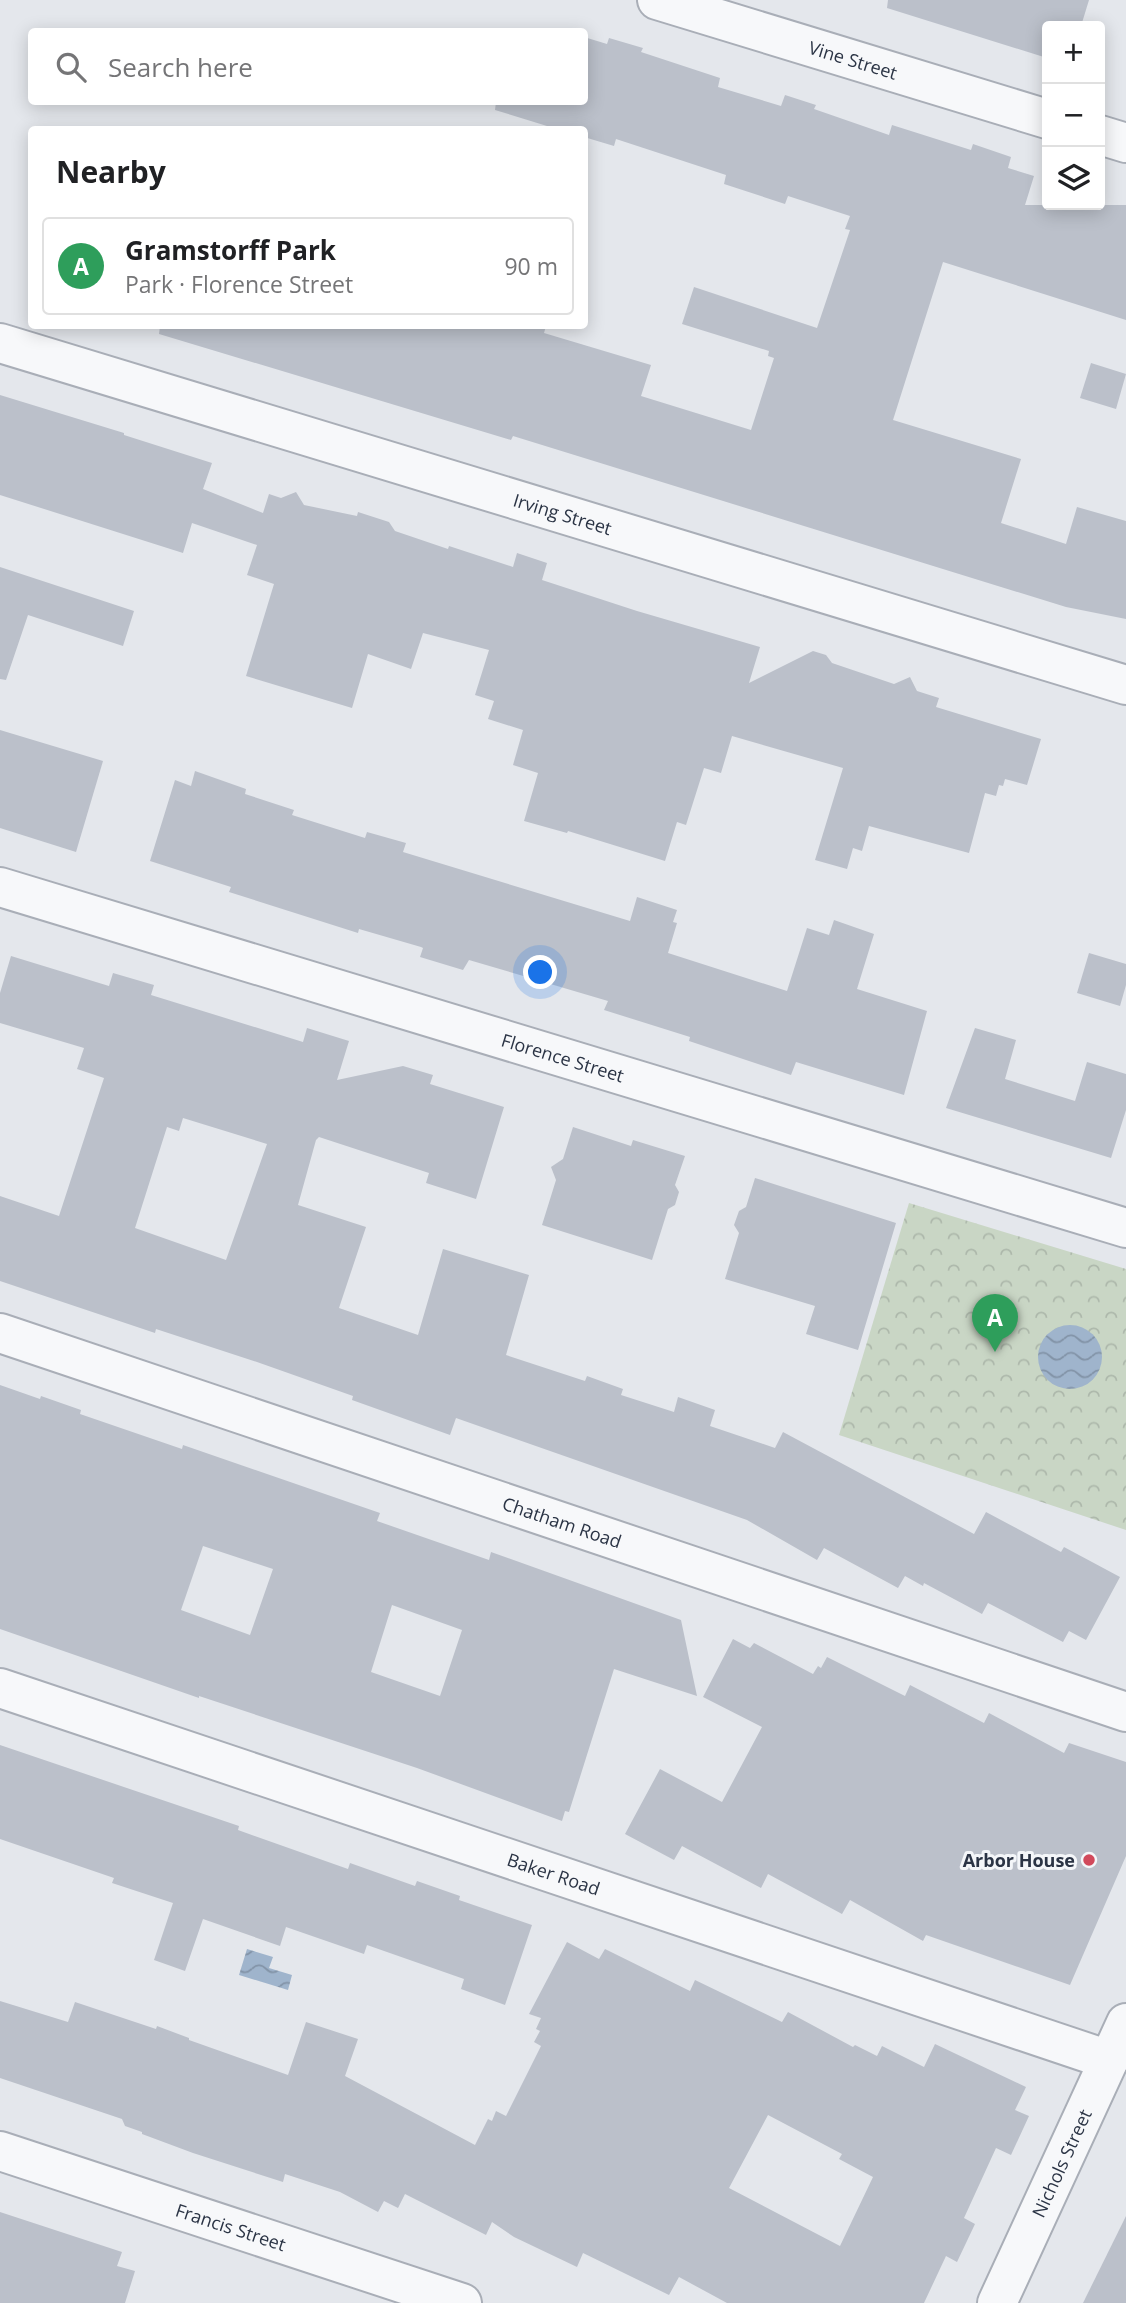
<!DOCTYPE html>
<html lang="en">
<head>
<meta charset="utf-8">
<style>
  :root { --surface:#fff; --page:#f2f2f2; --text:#202124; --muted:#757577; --line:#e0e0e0; --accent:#d1495b }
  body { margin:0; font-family:"Open Sans",sans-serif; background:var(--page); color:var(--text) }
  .controls { position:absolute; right:21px; top:21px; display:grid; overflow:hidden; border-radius:7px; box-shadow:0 4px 18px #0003 }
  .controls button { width:63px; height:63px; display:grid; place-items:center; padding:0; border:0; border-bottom:2px solid var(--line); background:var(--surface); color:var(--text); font:35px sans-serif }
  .you { position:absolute; left:541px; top:973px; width:24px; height:24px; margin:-18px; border:5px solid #fff; border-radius:50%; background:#1a73e8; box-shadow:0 0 0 10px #1a73e833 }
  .badge { display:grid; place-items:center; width:46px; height:46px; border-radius:50%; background:var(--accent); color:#fff; font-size:23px; font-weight:700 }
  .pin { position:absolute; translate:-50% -58px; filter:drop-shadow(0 2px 4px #0008) }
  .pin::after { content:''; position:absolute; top:37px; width:24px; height:21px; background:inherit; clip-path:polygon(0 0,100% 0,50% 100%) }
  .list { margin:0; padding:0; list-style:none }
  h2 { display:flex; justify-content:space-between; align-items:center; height:91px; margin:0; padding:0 28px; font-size:30px }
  h2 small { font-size:23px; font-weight:400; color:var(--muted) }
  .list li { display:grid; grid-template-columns:46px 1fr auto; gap:21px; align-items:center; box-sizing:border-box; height:98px; margin:0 14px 14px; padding:0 14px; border:2px solid var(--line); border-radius:7px }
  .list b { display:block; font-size:26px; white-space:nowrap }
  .list p { margin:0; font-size:23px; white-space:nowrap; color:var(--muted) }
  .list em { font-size:23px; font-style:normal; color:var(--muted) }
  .icon { flex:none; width:38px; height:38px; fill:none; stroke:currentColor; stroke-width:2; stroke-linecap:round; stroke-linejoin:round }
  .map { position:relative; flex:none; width:1126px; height:2303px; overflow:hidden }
  .search { position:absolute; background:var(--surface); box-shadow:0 4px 18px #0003; left:28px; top:28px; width:560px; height:77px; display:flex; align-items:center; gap:18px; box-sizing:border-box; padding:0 24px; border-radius:7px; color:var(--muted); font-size:26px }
  .panel { position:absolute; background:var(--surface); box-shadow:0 4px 18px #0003; left:28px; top:126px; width:560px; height:203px; border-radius:7px }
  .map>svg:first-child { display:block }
</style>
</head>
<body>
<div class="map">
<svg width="1126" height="2303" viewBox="0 0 1126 2303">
  <defs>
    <pattern id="forest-crowns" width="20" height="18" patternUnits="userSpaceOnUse" patternTransform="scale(1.75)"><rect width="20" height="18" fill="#c9d6c5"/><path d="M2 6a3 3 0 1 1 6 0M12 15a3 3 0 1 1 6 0" fill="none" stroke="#adb8ab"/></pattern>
    <pattern id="water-waves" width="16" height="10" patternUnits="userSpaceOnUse" patternTransform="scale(1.75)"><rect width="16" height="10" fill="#9fb4cc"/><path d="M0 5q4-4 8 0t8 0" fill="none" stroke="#8293a7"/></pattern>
  </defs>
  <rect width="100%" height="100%" fill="#e4e7ec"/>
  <path fill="url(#forest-crowns)" d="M 909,1203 L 1126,1269 L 1126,1530 L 839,1435 Z"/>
  <g fill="url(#water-waves)">
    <circle cx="1070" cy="1357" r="32"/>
    <path d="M 247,1949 L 273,1957 L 269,1968 L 292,1975 L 288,1990 L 239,1975 Z"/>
  </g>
  <g fill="#bbc0ca" fill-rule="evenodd">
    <path d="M 888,0 L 1089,0 L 1081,26 L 1047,26 L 1047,58 L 887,8 Z"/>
    <path d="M 584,37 L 607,44 L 609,38 L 643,48 L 641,52 L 720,78 L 718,87 L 781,106 L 785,95 L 816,105 L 814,109 L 889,135 L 892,125 L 971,150 L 973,144 L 1011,157 L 1008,168 L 1034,176 L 1025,205 L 1126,205 L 1126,320 L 943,262 L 893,420 L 1021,459 L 1001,523 L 1066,544 L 1077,507 L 1126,521 L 1126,619 L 1066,607 L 513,436 L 511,440 L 159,334 L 160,326 L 546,326 L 544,333 L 651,365 L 641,396 L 751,430 L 774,358 L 768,356 L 769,351 L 682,324 L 694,287 L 817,328 L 850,230 L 845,229 L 850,216 L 788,196 L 785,204 L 724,184 L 726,175 L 616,139 L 614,146 L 584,137 L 584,130 L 560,130 L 495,110 L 496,102 L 584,102 Z"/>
    <path d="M 1091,363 L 1126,374 L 1116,409 L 1080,398 Z"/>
    <path d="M 0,395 L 124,433 L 124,435 L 212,463 L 203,489 L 263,513 L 269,494 L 281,498 L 296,492 L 304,505 L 357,516 L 358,512 L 389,522 L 395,531 L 448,549 L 449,546 L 513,567 L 517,553 L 547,563 L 542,580 L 637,611 L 760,647 L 749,683 L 813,651 L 826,655 L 832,663 L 894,684 L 910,677 L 917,691 L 939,698 L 936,707 L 1041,739 L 1027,785 L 1005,779 L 1003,786 L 999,785 L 996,796 L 985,793 L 969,853 L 869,826 L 862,851 L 853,848 L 847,869 L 815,860 L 843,768 L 732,736 L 721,773 L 704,768 L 686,825 L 677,822 L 665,861 L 568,831 L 567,833 L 524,821 L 538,773 L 513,765 L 523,730 L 488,719 L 494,701 L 475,695 L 489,650 L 423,633 L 411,669 L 368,654 L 352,708 L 246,676 L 274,584 L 247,575 L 257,545 L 192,523 L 183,553 L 0,495 Z"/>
    <path d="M 0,567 L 134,611 L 123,646 L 28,615 L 6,680 L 0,679 Z"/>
    <path d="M 0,730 L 103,761 L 76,852 L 0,828 Z"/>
    <path d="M 195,771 L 246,789 L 245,794 L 294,810 L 292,815 L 365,838 L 367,832 L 406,843 L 403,852 L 630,921 L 637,897 L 677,910 L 673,922 L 677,923 L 668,953 L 787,991 L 807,928 L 829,935 L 834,920 L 874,934 L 857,989 L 927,1011 L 904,1095 L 796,1062 L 791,1075 L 689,1041 L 690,1037 L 604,1010 L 608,1001 L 469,960 L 463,970 L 420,957 L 423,948 L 421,947 L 359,929 L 358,933 L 229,892 L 231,887 L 150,861 L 175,780 L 191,786 Z"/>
    <path d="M 1089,953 L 1126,964 L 1126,985 L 1120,1006 L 1077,993 Z"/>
    <path d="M 11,956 L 109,986 L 113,973 L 154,985 L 151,995 L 303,1042 L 307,1028 L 349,1041 L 337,1080 L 403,1066 L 433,1075 L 430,1084 L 504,1107 L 476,1199 L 426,1183 L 429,1173 L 319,1137 L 316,1140 L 298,1205 L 366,1227 L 339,1308 L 418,1335 L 443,1249 L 529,1275 L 506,1355 L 585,1381 L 587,1376 L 623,1389 L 621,1395 L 674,1412 L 678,1397 L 715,1410 L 710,1426 L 775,1448 L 783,1432 L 974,1534 L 986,1512 L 1061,1552 L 1064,1547 L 1120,1577 L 1086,1640 L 1069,1631 L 1063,1642 L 988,1603 L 982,1614 L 924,1583 L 923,1586 L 905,1576 L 898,1588 L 824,1548 L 817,1560 L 747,1520 L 456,1418 L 450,1435 L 352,1400 L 353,1396 L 257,1362 L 156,1329 L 155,1333 L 0,1281 L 0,1196 L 59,1216 L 104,1078 L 77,1069 L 84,1048 L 0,1023 L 0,993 ZM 183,1118 L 267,1144 L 226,1260 L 135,1228 L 167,1127 L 179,1131 Z"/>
    <path d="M 975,1028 L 1016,1040 L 1005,1079 L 1075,1101 L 1087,1062 L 1126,1074 L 1126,1110 L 1111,1158 L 946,1108 Z"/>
    <path d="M 573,1127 L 631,1146 L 633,1140 L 685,1156 L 675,1185 L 679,1192 L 675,1205 L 668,1209 L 652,1260 L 542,1225 L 556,1180 L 551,1167 L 563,1159 Z"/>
    <path d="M 755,1178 L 896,1223 L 858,1350 L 806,1334 L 815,1306 L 725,1279 L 739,1233 L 734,1225 L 739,1211 L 746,1207 Z"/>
    <path d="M 0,1385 L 40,1399 L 41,1396 L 81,1410 L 80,1414 L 182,1449 L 183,1445 L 380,1513 L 377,1521 L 489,1560 L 491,1552 L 681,1620 L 697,1696 L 614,1669 L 569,1812 L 565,1811 L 562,1821 L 417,1768 L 199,1696 L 199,1698 L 0,1629 ZM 203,1546 L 273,1569 L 250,1635 L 181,1610 ZM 392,1605 L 462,1630 L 440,1696 L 371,1672 Z"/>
    <path d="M 733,1639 L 750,1648 L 754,1643 L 813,1674 L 818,1666 L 821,1668 L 827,1657 L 905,1696 L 910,1685 L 984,1723 L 989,1713 L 1064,1753 L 1069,1743 L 1126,1762 L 1126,1856 L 1070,1985 L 926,1935 L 923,1941 L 850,1900 L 842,1914 L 768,1874 L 761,1888 L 682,1846 L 674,1860 L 625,1834 L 660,1769 L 722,1802 L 762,1727 L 703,1697 Z"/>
    <path d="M 0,1745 L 239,1826 L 238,1830 L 348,1869 L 350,1863 L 415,1886 L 417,1881 L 460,1896 L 459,1900 L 532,1925 L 505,2005 L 461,1989 L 464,1979 L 367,1945 L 364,1954 L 286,1927 L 280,1946 L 203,1919 L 185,1971 L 154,1960 L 173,1903 L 112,1883 L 114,1878 L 0,1839 Z"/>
    <path d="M 567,1942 L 599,1959 L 605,1949 L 690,1991 L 695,1980 L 782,2022 L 788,2012 L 853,2047 L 855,2045 L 877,2056 L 882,2046 L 924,2067 L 935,2044 L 1026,2087 L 1015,2110 L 1029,2116 L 1011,2155 L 996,2148 L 964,2218 L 975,2224 L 957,2262 L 946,2256 L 924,2303 L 727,2303 L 679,2277 L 669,2295 L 583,2253 L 577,2267 L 514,2237 L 492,2222 L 486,2235 L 405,2194 L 398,2208 L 384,2201 L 378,2212 L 340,2192 L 285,2174 L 283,2182 L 193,2153 L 142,2134 L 142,2132 L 125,2126 L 122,2119 L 0,2078 L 0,2001 L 68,2022 L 75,2002 L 156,2029 L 157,2026 L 189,2038 L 189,2040 L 288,2075 L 306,2022 L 358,2039 L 345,2076 L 475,2145 L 488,2119 L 492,2121 L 496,2111 L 506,2116 L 541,2046 L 534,2042 L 540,2031 L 536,2029 L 541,2018 L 529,2014 ZM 768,2115 L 842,2154 L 839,2159 L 873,2177 L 840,2246 L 729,2188 Z"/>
    <path d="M 0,2212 L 122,2252 L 117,2266 L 135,2271 L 125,2303 L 0,2303 Z"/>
    <path d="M 1126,2216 L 1126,2303 L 1083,2303 Z"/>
  </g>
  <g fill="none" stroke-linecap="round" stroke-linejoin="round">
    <defs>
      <g id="minor">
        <path id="s1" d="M 657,0 L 1047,119"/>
        <path d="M 1100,135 L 1126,143"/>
        <path id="s2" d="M 0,343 L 1126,685"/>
        <path id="s3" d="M 0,887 L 1126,1228"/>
        <path id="s4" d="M 0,1333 L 1126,1712"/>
        <path id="s5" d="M 0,1688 L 1109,2060"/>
        <path id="s6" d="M 0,2151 L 462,2303"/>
      </g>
      <g id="tertiary">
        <path id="s7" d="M 997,2303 L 1126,2023"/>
      </g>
    </defs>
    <use href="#minor" stroke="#a9aeb7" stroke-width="42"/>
    <use href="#tertiary" stroke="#a9aeb7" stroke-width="42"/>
    <use href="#minor" stroke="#f7f8fa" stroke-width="38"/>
    <use href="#tertiary" stroke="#f7f8fa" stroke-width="38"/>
  </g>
  <circle fill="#d1495b" stroke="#f4f6f9" stroke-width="2.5" cx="1089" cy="1860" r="7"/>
  <g text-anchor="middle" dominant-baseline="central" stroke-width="6" stroke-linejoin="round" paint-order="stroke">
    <g font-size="18" fill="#2b3445" stroke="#f4f6f9">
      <text stroke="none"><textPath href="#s1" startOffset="205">Vine Street</textPath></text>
      <text stroke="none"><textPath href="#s2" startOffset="588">Irving Street</textPath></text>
      <text stroke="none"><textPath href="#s3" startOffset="588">Florence Street</textPath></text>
      <text stroke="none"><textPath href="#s4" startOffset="593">Chatham Road</textPath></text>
      <text stroke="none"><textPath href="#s5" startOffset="584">Baker Road</textPath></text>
      <text stroke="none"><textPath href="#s7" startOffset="154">Nichols Street</textPath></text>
      <text stroke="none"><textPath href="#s6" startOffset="243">Francis Street</textPath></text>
    </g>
    <g font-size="18" font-weight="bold" fill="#2b3445" stroke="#f4f6f9" text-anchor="end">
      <text x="1075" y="1860">Arbor House</text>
    </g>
  </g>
</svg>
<div class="controls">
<button>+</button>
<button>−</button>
<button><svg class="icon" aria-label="layers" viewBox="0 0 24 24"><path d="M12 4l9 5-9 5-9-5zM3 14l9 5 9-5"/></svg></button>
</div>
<div class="you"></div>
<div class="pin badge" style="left:995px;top:1352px;background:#2e9e5b">A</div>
<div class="search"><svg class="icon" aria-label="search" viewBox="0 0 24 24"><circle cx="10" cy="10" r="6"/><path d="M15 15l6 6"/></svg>Search here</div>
<section class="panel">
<h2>Nearby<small></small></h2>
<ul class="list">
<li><span class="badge" style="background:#2e9e5b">A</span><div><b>Gramstorff Park</b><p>Park · Florence Street</p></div><em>90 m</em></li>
</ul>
</section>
</div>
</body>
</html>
